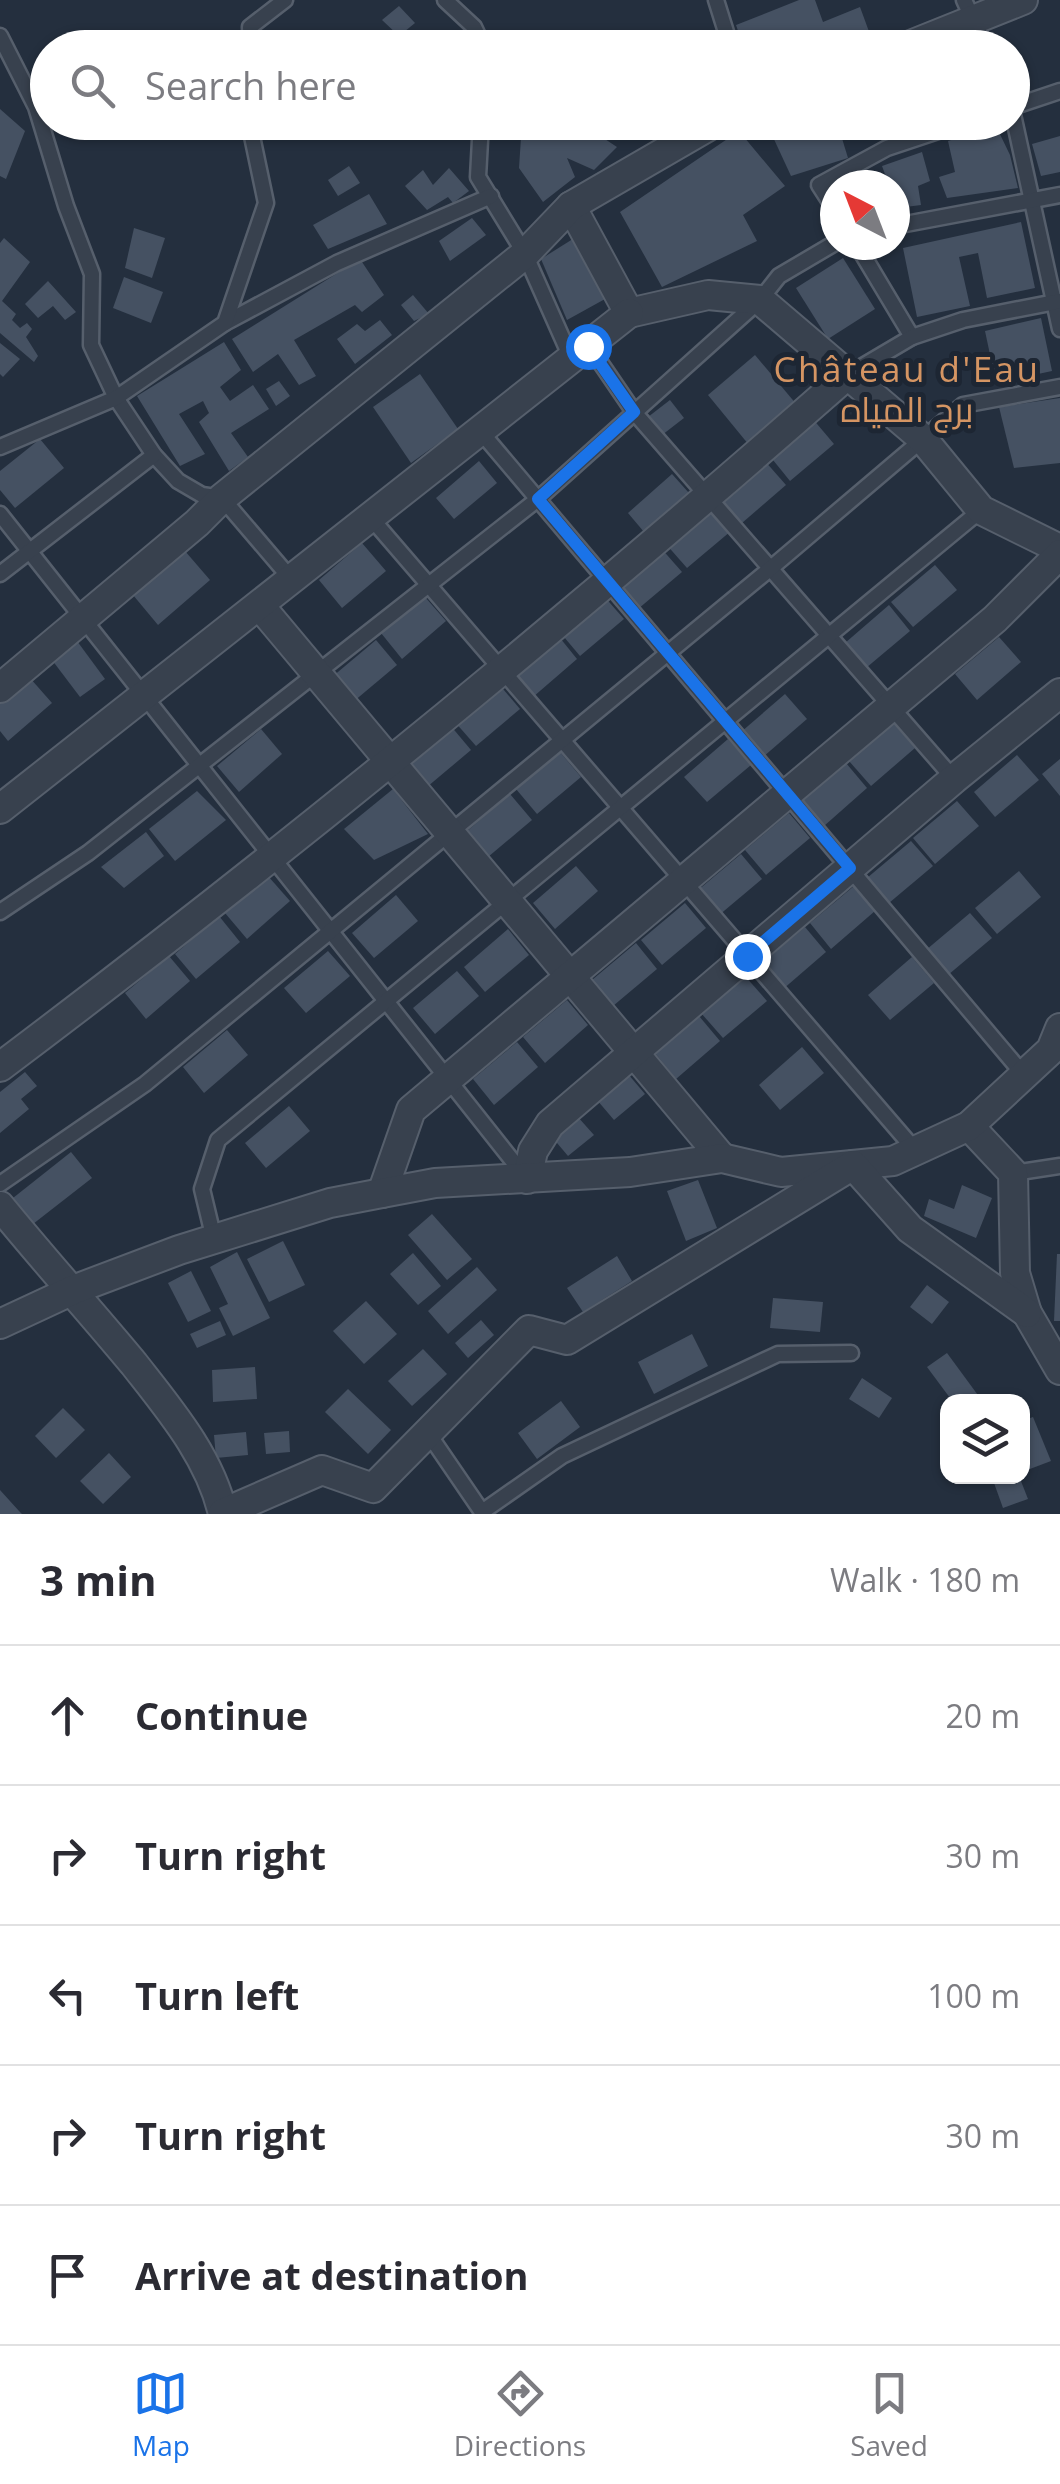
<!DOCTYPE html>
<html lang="en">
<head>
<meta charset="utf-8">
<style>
  :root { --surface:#fff; --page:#f2f2f3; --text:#2b2b33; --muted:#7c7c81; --line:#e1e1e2; --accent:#1a73e8 }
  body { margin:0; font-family:"Open Sans",Cairo,sans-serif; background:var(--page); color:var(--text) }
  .controls { position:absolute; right:30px; bottom:30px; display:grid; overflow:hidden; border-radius:20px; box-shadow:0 2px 8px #0004 }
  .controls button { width:90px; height:90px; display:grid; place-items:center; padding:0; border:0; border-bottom:2px solid var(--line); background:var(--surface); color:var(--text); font:50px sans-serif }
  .compass { position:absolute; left:820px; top:170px; width:90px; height:90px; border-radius:50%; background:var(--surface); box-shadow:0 2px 8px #0004; rotate:318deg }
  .stop { position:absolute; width:30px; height:30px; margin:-22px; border:8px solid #1a73e8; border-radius:50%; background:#fff }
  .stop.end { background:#1a73e8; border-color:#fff; box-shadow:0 2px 10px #0008 }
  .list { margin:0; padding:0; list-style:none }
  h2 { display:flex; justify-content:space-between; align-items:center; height:130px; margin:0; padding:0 40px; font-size:42px }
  h2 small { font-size:32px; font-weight:400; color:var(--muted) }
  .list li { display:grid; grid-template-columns:65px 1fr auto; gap:30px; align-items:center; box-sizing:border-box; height:140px; padding:0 40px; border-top:2px solid var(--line) }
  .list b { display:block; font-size:38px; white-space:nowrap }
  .list em { font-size:32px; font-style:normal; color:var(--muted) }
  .icon { flex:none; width:55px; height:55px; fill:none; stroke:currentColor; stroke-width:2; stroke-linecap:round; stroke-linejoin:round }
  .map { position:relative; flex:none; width:1060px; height:1514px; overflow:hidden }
  .search { position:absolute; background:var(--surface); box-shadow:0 2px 8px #0004; left:30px; right:30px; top:30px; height:110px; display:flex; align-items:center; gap:25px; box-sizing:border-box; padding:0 35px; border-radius:55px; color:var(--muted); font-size:38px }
  .sheet { height:830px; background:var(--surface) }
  nav { display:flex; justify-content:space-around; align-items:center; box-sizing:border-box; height:140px; border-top:2px solid var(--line); background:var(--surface); font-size:28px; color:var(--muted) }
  nav a { display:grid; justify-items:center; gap:5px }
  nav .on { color:var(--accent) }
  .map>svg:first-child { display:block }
</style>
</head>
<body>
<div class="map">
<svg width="1060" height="1514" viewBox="0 0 1060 1514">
  <rect width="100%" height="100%" fill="#242f3e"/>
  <g fill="#455162">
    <path d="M 799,0 L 815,0 L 823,22 L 860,7 L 871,37 L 845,48 L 771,48 L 768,40 L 744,48 L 736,25 Z"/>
    <path d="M 399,6 L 415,23 L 399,36 L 382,20 Z"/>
    <path d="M 161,32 L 180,42 L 177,48 L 153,48 Z"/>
    <path d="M 0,109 L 25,131 L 6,179 L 0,176 Z"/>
    <path d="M 522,122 L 579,122 L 617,147 L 594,170 L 567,158 L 575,177 L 543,202 L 519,168 Z"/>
    <path d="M 766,122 L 837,122 L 848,158 L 791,176 Z"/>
    <path d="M 996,126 L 1010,155 L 1018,188 L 947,198 L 939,177 L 955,172 L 948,141 Z"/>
    <path d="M 739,131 L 785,186 L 743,215 L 757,241 L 662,287 L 620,212 Z"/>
    <path d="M 1060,136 L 1060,172 L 1041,176 L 1032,144 Z"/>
    <path d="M 922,152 L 930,181 L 918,186 L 921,205 L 898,208 L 895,185 L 889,185 L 882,166 Z"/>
    <path d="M 349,166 L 360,183 L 338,196 L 328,180 Z"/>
    <path d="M 449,168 L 469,191 L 453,203 L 448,197 L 427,210 L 405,186 L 423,170 L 433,185 Z"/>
    <path d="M 369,194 L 387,224 L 328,249 L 313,225 Z"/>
    <path d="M 472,218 L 486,235 L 450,261 L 439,241 Z"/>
    <path d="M 1021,222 L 1035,288 L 987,298 L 978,253 L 959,257 L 970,306 L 917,317 L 903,248 Z"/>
    <path d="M 134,228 L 165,238 L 152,278 L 125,268 Z"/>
    <path d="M 576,237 L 605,299 L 567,320 L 541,259 Z"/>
    <path d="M 4,238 L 30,262 L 2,301 L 16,314 L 12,320 L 20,328 L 27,323 L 32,329 L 26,337 L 38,356 L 34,362 L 0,333 L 0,243 Z"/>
    <path d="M 843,258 L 875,309 L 828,339 L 796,288 Z"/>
    <path d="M 360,259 L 384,295 L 362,312 L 355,305 L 294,340 L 316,376 L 299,385 L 278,354 L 253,372 L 232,339 Z"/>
    <path d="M 124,277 L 163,292 L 151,323 L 113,308 Z"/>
    <path d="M 48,281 L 76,312 L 65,320 L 53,306 L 38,318 L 25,304 Z"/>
    <path d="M 413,295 L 429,314 L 414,321 L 401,305 Z"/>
    <path d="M 1041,318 L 1052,371 L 996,383 L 985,331 Z"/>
    <path d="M 380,320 L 392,335 L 355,364 L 337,339 L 357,324 L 365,331 Z"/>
    <path d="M 224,342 L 241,370 L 220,387 L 230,401 L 253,385 L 269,409 L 231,433 L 248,457 L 229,471 L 199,422 L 209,413 L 203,401 L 179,414 L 205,454 L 180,466 L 137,396 Z"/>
    <path d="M 0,343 L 20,359 L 3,377 L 0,374 Z"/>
    <path d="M 755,355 L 797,405 L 749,445 L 708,395 Z"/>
    <path d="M 420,374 L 458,429 L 411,463 L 373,407 Z"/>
    <path d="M 279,381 L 290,396 L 276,406 L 266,389 Z"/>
    <path d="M 1060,398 L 1060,463 L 1014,468 L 999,407 Z"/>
    <path d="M 670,400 L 684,418 L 662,435 L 648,417 Z"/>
    <path d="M 812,418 L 834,444 L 790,481 L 769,455 Z"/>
    <path d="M 40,439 L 64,468 L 15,508 L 0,490 L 0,471 Z"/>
    <path d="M 764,460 L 786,485 L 742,523 L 720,497 Z"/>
    <path d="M 479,461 L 497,483 L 454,519 L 436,498 Z"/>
    <path d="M 672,474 L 689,493 L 644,532 L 628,513 Z"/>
    <path d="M 709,505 L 731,531 L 687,568 L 665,543 Z"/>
    <path d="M 362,543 L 386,571 L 342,608 L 319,580 Z"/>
    <path d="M 660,547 L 682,572 L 638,609 L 616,584 Z"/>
    <path d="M 185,551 L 210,580 L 158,625 L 133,595 Z"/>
    <path d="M 935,565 L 957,590 L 913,627 L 891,602 Z"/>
    <path d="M 602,594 L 624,619 L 580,656 L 559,631 Z"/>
    <path d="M 425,597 L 446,621 L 402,659 L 381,633 Z"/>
    <path d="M 889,605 L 910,631 L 866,668 L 845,643 Z"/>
    <path d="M 556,633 L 577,659 L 533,697 L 512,671 Z"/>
    <path d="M 999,637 L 1021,662 L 977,700 L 955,674 Z"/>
    <path d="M 376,640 L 397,665 L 353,702 L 332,677 Z"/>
    <path d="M 77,641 L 105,679 L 80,697 L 52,660 Z"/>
    <path d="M 30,678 L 52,703 L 8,741 L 0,731 L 0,704 Z"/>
    <path d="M 498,683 L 520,709 L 476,746 L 454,721 Z"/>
    <path d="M 785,694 L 807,719 L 763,757 L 741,732 Z"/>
    <path d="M 893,723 L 915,748 L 871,786 L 849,761 Z"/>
    <path d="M 450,725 L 471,750 L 427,787 L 406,763 Z"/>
    <path d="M 261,729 L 282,754 L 239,792 L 217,766 Z"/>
    <path d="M 728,739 L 751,765 L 707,802 L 684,777 Z"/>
    <path d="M 560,752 L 581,777 L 537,814 L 516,789 Z"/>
    <path d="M 1017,755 L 1039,780 L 995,817 L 974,792 Z"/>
    <path d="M 1060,759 L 1060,796 L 1042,774 Z"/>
    <path d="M 846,763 L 867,788 L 824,826 L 802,800 Z"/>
    <path d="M 393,789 L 428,834 L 374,860 L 344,829 Z"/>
    <path d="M 197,791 L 226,820 L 175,861 L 149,829 Z"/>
    <path d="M 510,794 L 532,820 L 488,857 L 466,832 Z"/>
    <path d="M 957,801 L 979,826 L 935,864 L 913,838 Z"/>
    <path d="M 789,813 L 810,838 L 766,875 L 745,850 Z"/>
    <path d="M 146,832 L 164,856 L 124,888 L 101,867 Z"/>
    <path d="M 911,841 L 933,866 L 889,903 L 867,878 Z"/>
    <path d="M 741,854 L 762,879 L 718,916 L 697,891 Z"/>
    <path d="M 576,866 L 598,891 L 555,929 L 533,903 Z"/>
    <path d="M 1019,871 L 1041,897 L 997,934 L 975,908 Z"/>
    <path d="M 268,876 L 290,901 L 247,939 L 225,913 Z"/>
    <path d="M 854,886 L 875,911 L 831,949 L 810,923 Z"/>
    <path d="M 396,895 L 418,921 L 374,958 L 352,933 Z"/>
    <path d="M 685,903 L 706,928 L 662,965 L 641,940 Z"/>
    <path d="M 970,913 L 992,938 L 948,975 L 926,950 Z"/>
    <path d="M 219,916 L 240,942 L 196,979 L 175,954 Z"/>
    <path d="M 805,927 L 826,952 L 782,990 L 761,964 Z"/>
    <path d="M 508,929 L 529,955 L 485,992 L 464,967 Z"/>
    <path d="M 636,943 L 657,969 L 613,1006 L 592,980 Z"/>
    <path d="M 328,951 L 350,976 L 306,1013 L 284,988 Z"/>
    <path d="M 169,956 L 190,981 L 146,1019 L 125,993 Z"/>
    <path d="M 912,957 L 934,983 L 890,1020 L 868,995 Z"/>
    <path d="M 457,971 L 479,996 L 435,1034 L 413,1008 Z"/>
    <path d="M 745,976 L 767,1001 L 723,1038 L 701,1013 Z"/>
    <path d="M 567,1000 L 588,1025 L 545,1063 L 523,1037 Z"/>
    <path d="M 699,1016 L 720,1041 L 676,1079 L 655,1053 Z"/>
    <path d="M 227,1030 L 248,1055 L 204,1093 L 183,1067 Z"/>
    <path d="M 517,1042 L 538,1067 L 494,1105 L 473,1079 Z"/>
    <path d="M 802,1047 L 824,1073 L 780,1110 L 759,1085 Z"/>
    <path d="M 25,1072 L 37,1086 L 21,1099 L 29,1109 L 0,1133 L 0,1092 Z"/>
    <path d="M 628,1074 L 645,1094 L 614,1120 L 597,1100 Z"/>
    <path d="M 289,1106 L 310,1131 L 266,1168 L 245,1143 Z"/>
    <path d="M 577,1116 L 594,1135 L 568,1156 L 552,1137 Z"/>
    <path d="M 71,1152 L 92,1178 L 33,1224 L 13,1198 Z"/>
    <path d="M 698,1180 L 717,1228 L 686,1241 L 667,1191 Z"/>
    <path d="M 962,1185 L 992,1198 L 976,1238 L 924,1216 L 929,1199 L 954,1209 Z"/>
    <path d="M 432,1214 L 472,1259 L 447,1280 L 408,1235 Z"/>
    <path d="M 283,1241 L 305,1285 L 269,1302 L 247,1259 Z"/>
    <path d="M 237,1252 L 270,1318 L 233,1336 L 219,1308 L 228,1304 L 210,1267 Z"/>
    <path d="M 413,1253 L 441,1286 L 418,1305 L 390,1274 Z"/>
    <path d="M 1057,1254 L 1060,1254 L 1060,1321 L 1054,1321 Z"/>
    <path d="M 617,1256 L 632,1281 L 583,1312 L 567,1288 Z"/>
    <path d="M 477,1267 L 497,1290 L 448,1334 L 428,1311 Z"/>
    <path d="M 191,1271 L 211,1311 L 188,1322 L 168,1283 Z"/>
    <path d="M 927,1285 L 949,1302 L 932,1324 L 910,1307 Z"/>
    <path d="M 773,1298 L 823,1302 L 820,1332 L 770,1328 Z"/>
    <path d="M 366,1301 L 397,1334 L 364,1364 L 333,1331 Z"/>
    <path d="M 481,1320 L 494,1335 L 468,1358 L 455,1343 Z"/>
    <path d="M 220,1321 L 226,1335 L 197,1348 L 190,1334 Z"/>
    <path d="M 692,1334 L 708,1366 L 654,1394 L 638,1362 Z"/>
    <path d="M 423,1349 L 447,1374 L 412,1406 L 388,1381 Z"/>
    <path d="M 947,1353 L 983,1402 L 953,1402 L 927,1367 Z"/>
    <path d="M 255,1367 L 257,1399 L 213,1402 L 212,1370 Z"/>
    <path d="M 862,1378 L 892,1398 L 879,1418 L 849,1399 Z"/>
    <path d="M 348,1389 L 391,1430 L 368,1454 L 325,1412 Z"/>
    <path d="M 561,1401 L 580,1427 L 537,1459 L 518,1433 Z"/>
    <path d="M 63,1408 L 85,1430 L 56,1458 L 35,1436 Z"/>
    <path d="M 1033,1417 L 1051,1461 L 1022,1472 L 1022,1421 Z"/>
    <path d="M 289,1431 L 290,1452 L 266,1454 L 264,1433 Z"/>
    <path d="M 246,1432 L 248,1455 L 216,1458 L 214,1435 Z"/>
    <path d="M 109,1453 L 131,1477 L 103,1504 L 80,1481 Z"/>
    <path d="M 1011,1476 L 1019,1476 L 1028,1499 L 1003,1508 L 994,1483 Z"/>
    <path d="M 0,1490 L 19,1511 L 22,1514 L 0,1514 Z"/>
  </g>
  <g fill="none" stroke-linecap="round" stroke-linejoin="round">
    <defs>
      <g id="lane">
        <path d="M 445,0 L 474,27 L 484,48"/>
        <path d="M 716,0 L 731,48"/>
        <path d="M 964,0 L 986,48"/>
        <path d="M 0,36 L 36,107 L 66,206 L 92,274 L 91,345 L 116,398 L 154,455 L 178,481 L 202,495 L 222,498 L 292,580"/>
        <path d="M 251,48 L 250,27 L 285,0"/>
        <path d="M 1012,107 L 1060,91"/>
        <path d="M 1012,110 L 1060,329"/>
        <path d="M 481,122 L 478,177 L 525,254 L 572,360"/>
        <path d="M 835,210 L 819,185 L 887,148 L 965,122"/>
        <path d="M 895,226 L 1060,195"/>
        <path d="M 857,245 L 912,337"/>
        <path d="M 225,323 L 337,263 L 491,196"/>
        <path d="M 589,346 L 634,412 L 954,779"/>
        <path d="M 846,376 L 912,337 L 963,320 L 1060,301"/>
        <path d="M 481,432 L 1024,1075"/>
        <path d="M 0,447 L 116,398 L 225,323 L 266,203 L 249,122"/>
        <path d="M 0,514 L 527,1179"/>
        <path d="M 371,518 L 915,1150"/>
        <path d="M 0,574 L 154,455"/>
        <path d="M 0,912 L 88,853 L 538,499 L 760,300 L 779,276 L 835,243"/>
        <path d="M 1013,1173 L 1060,1166"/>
        <path d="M 0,1184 L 145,1084 L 771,568 L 963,405 L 1060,387"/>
        <path d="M 214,1239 L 202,1189 L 218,1140 L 981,510"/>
        <path d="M 428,1433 L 482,1512 L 562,1456 L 778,1354 L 851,1353"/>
      </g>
      <g id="street">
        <path d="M 903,48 L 1023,0"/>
        <path d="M 571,206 L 629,313 L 708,295 L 760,300 L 922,438 L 981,510 L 1060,549"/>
        <path d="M 260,606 L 722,1158"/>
        <path d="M 0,688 L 197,523 L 222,498 L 525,254 L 571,206 L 716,122"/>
        <path d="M 0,809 L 629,313"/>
        <path d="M 0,1067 C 291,848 573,616 846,376"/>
        <path d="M 969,1126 L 1013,1173 L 1015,1273 L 1027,1313 L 1060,1370"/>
        <path d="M 527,1179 L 533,1151 L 550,1124 L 954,779 L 1060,693"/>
        <path d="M 382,1193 L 411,1110 L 995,619 L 1060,554"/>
        <path d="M 0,1206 C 44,1260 90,1311 134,1364 C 170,1410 210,1457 223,1514"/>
        <path d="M 0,1324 L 73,1290 L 179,1250 L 330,1203 L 382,1193 L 435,1183 L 630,1172 L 722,1158 L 781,1172 L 893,1161 L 969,1126 L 1051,1050 L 1060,1028"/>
        <path d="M 223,1513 L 322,1470 L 373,1488 L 529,1330 L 567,1340 L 853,1165 L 910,1229 L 1027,1313"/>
      </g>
    </defs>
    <use href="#lane" stroke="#565f6c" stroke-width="19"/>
    <use href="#street" stroke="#565f6c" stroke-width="32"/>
    <use href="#lane" stroke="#38414e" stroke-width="14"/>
    <use href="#street" stroke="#38414e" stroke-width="28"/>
  </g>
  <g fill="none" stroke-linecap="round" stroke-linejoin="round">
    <path stroke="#1a73e8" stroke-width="12" d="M 588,346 L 634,412 L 538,499 L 850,868 L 747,956"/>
  </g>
  <g text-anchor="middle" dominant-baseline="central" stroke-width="10" stroke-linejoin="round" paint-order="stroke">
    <g font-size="35" letter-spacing="2.5" fill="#d59563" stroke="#1d2633">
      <text x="907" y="368">Château d'Eau<tspan x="907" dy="40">برج المياه</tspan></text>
    </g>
  </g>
</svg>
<div class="controls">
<button><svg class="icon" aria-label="layers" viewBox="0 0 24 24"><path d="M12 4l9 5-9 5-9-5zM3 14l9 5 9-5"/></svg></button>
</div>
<svg class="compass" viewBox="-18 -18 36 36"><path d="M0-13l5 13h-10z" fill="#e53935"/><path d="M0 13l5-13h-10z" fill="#7c7c81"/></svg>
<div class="stop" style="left:588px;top:346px"></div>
<div class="stop end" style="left:747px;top:956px"></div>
<div class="search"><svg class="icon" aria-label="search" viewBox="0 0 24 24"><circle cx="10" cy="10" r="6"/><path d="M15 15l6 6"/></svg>Search here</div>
</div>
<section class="sheet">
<h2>3 min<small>Walk · 180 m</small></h2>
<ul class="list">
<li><svg class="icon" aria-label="ahead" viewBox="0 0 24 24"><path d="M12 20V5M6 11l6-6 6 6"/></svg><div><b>Continue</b></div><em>20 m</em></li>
<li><svg class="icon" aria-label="right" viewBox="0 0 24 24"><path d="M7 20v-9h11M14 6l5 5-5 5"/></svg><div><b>Turn right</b></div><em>30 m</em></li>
<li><svg class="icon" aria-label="left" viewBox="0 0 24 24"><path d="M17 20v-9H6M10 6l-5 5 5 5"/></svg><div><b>Turn left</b></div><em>100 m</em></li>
<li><svg class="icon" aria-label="right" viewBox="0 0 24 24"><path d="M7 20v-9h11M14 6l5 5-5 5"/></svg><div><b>Turn right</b></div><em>30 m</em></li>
<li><svg class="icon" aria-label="arrive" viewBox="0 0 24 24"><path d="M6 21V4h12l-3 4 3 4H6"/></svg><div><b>Arrive at destination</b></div></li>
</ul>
</section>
<nav>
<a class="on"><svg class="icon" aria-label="map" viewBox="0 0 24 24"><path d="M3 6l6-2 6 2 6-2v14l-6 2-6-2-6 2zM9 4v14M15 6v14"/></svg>Map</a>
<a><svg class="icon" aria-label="directions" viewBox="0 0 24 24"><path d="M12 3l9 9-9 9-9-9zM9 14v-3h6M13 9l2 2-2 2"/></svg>Directions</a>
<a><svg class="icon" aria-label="saved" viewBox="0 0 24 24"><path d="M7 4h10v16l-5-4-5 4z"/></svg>Saved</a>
</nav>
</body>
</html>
